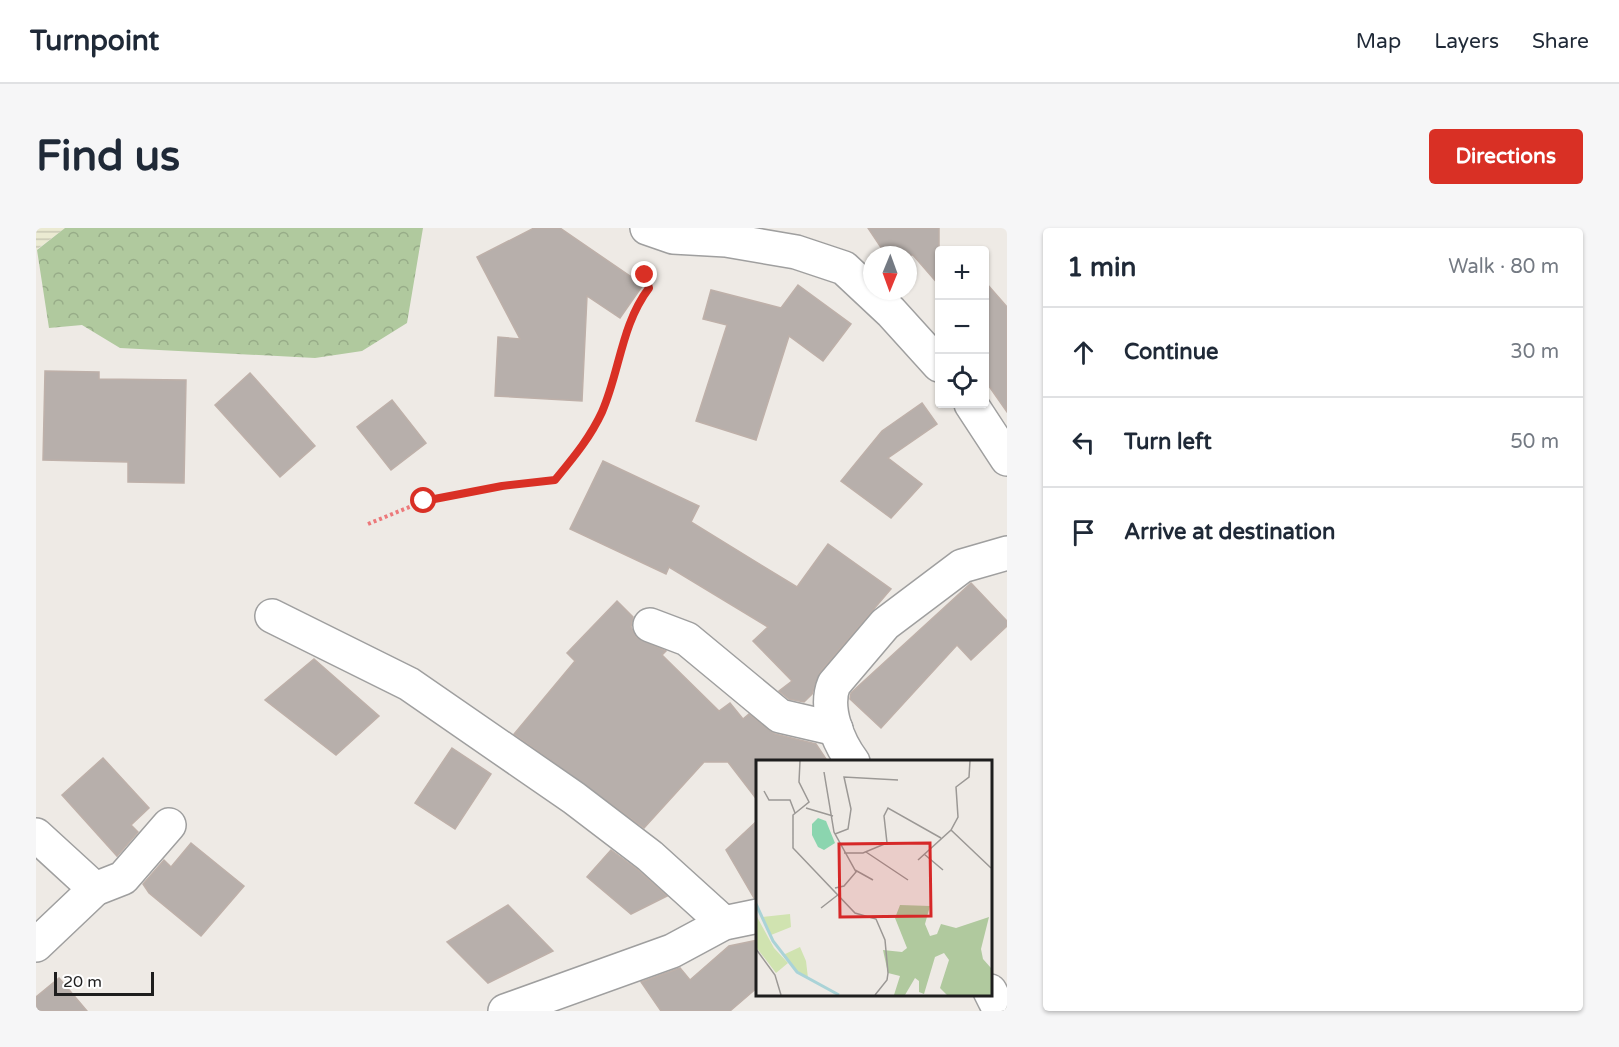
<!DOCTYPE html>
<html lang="en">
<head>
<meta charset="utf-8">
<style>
  :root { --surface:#fff; --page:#f6f6f7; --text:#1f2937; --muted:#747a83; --line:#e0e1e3; --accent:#d93025 }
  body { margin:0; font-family:"Varela Round",sans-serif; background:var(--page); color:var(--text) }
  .controls { position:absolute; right:18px; top:18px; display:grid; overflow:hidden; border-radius:6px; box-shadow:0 2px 4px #0004 }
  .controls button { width:54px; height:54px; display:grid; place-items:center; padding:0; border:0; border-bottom:2px solid var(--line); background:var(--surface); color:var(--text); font:30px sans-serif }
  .compass { position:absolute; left:827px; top:18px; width:54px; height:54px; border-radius:50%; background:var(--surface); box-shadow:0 2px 4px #0004; rotate:181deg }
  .scale { position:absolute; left:18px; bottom:15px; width:100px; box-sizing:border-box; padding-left:6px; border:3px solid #1e1e1e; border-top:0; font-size:16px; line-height:21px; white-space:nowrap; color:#1e1e1e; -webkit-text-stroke:4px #fff; paint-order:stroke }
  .stop { position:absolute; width:18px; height:18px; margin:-14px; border:4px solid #d93025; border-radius:50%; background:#fff }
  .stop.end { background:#d93025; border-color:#fff; box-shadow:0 2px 6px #0008 }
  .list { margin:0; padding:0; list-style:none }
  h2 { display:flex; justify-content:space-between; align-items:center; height:78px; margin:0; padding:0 24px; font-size:26px }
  h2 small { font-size:20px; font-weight:400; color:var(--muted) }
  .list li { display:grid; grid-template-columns:39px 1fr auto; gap:18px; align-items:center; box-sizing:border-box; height:90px; padding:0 24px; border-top:2px solid var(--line) }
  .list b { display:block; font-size:22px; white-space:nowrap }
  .list em { font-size:20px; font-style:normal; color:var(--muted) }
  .icon { flex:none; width:33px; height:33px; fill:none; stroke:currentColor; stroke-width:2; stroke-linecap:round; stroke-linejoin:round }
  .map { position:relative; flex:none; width:971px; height:783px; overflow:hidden; border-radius:6px }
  header { display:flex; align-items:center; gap:36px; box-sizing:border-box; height:84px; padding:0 30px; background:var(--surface); border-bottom:2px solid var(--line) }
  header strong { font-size:28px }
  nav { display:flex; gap:33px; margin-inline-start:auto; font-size:21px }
  .intro { display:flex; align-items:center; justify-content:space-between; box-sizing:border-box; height:144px; padding:0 36px }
  h1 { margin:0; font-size:42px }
  .button { padding:15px 27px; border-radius:6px; background:var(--accent); color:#fff; font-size:21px; font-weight:700 }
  main { display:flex; gap:36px; padding:0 36px }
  aside { flex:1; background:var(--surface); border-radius:6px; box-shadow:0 2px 4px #0004 }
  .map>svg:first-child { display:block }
</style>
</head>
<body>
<header>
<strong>Turnpoint</strong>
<nav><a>Map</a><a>Layers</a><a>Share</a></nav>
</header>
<div class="intro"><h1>Find us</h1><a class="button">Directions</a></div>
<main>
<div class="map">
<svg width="971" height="783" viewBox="0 0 971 783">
  <defs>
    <pattern id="farmland-rules" width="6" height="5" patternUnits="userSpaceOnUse" patternTransform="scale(1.5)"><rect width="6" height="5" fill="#ebead2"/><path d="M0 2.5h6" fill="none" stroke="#c9c8b4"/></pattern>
    <pattern id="forest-crowns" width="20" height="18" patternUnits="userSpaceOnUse" patternTransform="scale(1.5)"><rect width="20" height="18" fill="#b0c99e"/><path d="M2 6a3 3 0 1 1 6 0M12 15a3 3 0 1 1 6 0" fill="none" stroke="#97ac88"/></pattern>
  </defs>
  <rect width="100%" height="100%" fill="#eeeae5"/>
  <path fill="url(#farmland-rules)" d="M 0,0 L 29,0 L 0,22 Z"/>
  <path fill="url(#forest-crowns)" d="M 29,0 L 387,0 L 371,95 L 326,123 L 279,130 L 84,120 L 46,97 L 13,100 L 1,22 Z"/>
  <g fill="#b7afab" stroke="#beb0a9" stroke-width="1.5">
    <path d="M 498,0 L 524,0 L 607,57 L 584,90 L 551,68 L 546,173 L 459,168 L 462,109 L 484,111 L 441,29 Z"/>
    <path d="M 832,0 L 903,0 L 903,57 L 877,27 L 850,27 Z"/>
    <path d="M 951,56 L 971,79 L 971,184 L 948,151 L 948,58 Z"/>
    <path d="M 762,57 L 815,96 L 787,133 L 753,108 L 720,212 L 660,193 L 691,97 L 667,91 L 675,62 L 745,80 Z"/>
    <path d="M 9,143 L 63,144 L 63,151 L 150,152 L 148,255 L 92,254 L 92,234 L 7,232 Z"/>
    <path d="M 214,145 L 279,218 L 244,249 L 179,177 Z"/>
    <path d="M 356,172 L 390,215 L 355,242 L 321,199 Z"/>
    <path d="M 886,175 L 901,196 L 852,230 L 886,256 L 855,290 L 805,253 L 846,203 Z"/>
    <path d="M 567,233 L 663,278 L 655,294 L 761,359 L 792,316 L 855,361 L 784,444 L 776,466 L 768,474 L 753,471 L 743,463 L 756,453 L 717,413 L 732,399 L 633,339 L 630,346 L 534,301 Z"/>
    <path d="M 935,355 L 971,393 L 971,398 L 935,432 L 921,417 L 845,500 L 814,471 L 815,465 Z"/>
    <path d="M 581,373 L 597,389 L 595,399 L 600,409 L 630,423 L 626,427 L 683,483 L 694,475 L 707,491 L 713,486 L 739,506 L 780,516 L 792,534 L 722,534 L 722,573 L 692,534 L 668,534 L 608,600 L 478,506 L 539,433 L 531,425 Z"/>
    <path d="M 278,431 L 343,488 L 300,527 L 229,472 Z"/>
    <path d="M 416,520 L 455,546 L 419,601 L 379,575 Z"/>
    <path d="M 67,530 L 113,580 L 95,597 L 102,604 L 81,628 L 26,567 Z"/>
    <path d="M 722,592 L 722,670 L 718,670 L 690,622 Z"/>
    <path d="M 155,615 L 208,658 L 165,708 L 113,665 L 107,656 L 128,632 L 135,639 Z"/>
    <path d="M 575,622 L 602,642 L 631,668 L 595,686 L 551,649 Z"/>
    <path d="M 472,677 L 517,723 L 452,755 L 411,714 Z"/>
    <path d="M 722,712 L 722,759 L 694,783 L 625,783 L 605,754 L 644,740 L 654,752 L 693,718 Z"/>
    <path d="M 23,750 L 51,783 L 0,783 L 0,769 Z"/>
  </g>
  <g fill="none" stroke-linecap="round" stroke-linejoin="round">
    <defs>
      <g id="minor">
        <path d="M 611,0 L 637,9 L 690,12 L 760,24 L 808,40 L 855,84 L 903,137"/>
        <path d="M 935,176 L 971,231"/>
        <path d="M 236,388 L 373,456 L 538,570 L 614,628 L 688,695"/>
        <path d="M 614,397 L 651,411 L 744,488 L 800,501"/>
        <path d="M 817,534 C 802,514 788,480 798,456 L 849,396 L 926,338 L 971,325"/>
        <path d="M 0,607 L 59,661"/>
        <path d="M 0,717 L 59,661 L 87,650 L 133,597"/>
        <path d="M 954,763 L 964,783"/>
        <path d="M 469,783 L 636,723 L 688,695 L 722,688"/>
      </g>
    </defs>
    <use href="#minor" stroke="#9f9f9f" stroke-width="36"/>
    <path stroke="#ec797b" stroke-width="4" stroke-dasharray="3 3" stroke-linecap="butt" d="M 332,296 L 388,273 L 466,258 L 519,252 C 537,230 555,210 566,184 C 584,143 585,97 613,60 L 609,47 L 609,35"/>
    <use href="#minor" stroke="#fff" stroke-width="33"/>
  </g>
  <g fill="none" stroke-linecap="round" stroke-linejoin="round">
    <path stroke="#d93025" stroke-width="8" d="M 388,273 L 466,258 L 519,252 C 537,230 554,210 566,184 C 584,143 585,97 613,60 L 609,47"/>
  </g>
  <g transform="translate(720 532)">
    <rect width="236" height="236" fill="#eeeae5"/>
    <path d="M 34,154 L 35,167 L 15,175 L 5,157 ZM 0,155 L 18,188 L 32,203 L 20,213 L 0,187 ZM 44,187 L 50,201 L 52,218 L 41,212 L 27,195 Z" fill="#d0e3b0"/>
    <path d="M 144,145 L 174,146 L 169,164 L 174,176 L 181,174 L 185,164 L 200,168 L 233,157 L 225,189 L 227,199 L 235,208 L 235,235 L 191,235 L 184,228 L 193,200 L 188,193 L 179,197 L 168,234 L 163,232 L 163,221 L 159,218 L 149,235 L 138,235 L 144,216 L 132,213 L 127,190 L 146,192 L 151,188 L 139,158 Z" fill="#b0c99e"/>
    <path d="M 62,58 L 70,61 L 79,83 L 68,90 L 62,87 L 56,75 L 56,64 Z" fill="#8bd5af"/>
    <path fill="none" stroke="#aad3d7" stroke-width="3" d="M 0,144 L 17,181 L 41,212 L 83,235"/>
    <path fill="none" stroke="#9b9895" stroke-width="1.5" d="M 44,1 L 43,22 L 53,42 L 37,55 L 37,88 L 99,153 L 120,159 L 129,180 L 132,213 L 131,220 L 119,235M 68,12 L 78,72 L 100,112 L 88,126 L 79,128M 8,31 L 13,40 L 34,40 L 39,53M 50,48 L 77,56M 195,70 L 235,108M 79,74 L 92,69 L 95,49 L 88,17 L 142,20M 110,92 L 152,120M 88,93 L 107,93 L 131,83 L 128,56 L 132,48 L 185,78M 168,94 L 187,110M 162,100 L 195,70 L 202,57 L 200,27 L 213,17 L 214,1M 99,110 L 117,120M 65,148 L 83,134M 0,189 L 19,215 L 25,235"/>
    <path fill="#d62828" fill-opacity="0.15" stroke="#d62828" stroke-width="3" d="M 174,83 L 175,156 L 84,157 L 83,84 Z"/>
    <rect width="236" height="236" fill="none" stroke="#1e1e1e" stroke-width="3"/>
  </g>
</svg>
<div class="controls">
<button>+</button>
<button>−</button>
<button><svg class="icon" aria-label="locate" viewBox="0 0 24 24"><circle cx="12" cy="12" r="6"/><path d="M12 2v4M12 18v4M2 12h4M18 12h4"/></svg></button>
</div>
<svg class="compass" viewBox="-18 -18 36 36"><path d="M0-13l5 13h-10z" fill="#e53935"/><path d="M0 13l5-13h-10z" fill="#747a83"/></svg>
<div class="scale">20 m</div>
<div class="stop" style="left:388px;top:273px"></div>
<div class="stop end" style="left:609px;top:47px"></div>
</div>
<aside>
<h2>1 min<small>Walk · 80 m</small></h2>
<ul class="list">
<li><svg class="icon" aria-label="ahead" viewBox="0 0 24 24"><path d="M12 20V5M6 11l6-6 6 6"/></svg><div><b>Continue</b></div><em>30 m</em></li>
<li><svg class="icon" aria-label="left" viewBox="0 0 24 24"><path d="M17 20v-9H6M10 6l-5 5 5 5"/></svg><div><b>Turn left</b></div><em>50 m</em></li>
<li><svg class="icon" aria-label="arrive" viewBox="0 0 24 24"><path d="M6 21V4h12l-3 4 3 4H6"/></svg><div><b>Arrive at destination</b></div></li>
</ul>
</aside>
</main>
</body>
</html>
